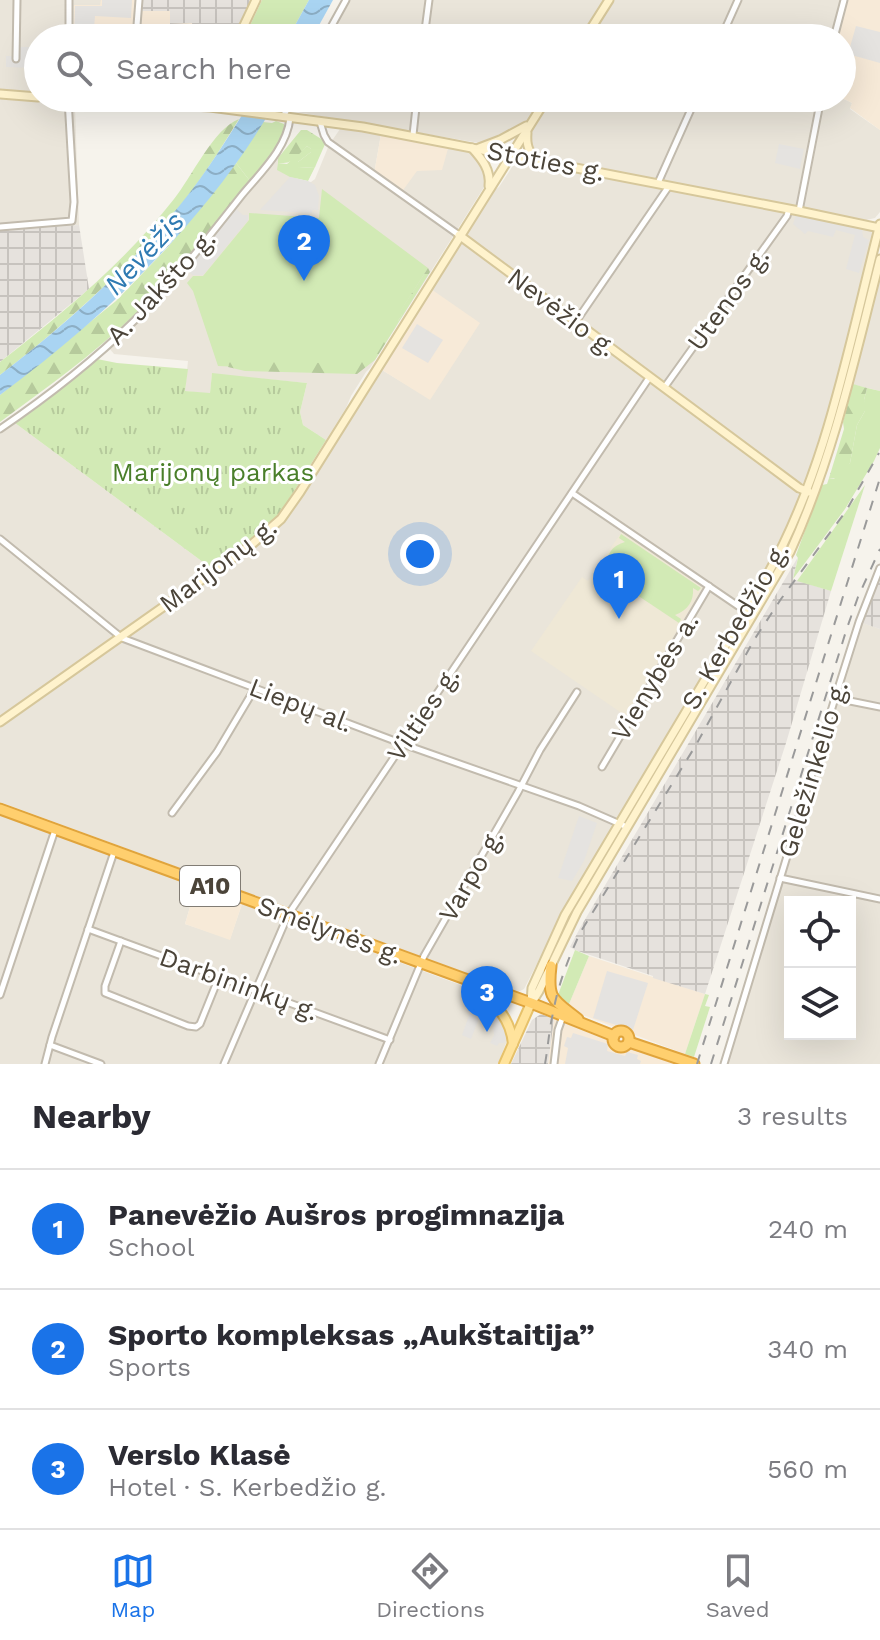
<!DOCTYPE html>
<html lang="en">
<head>
<meta charset="utf-8">
<style>
  :root { --surface:#fff; --page:#f7f7f7; --text:#2b2b33; --muted:#7c7c81; --line:#e1e1e2; --accent:#1a73e8 }
  body { margin:0; font-family:"Work Sans",sans-serif; background:var(--page); color:var(--text) }
  .controls { position:absolute; right:24px; bottom:24px; display:grid; overflow:hidden; border-radius:0px; box-shadow:0 8px 32px #0002 }
  .controls button { width:72px; height:72px; display:grid; place-items:center; padding:0; border:0; border-bottom:2px solid var(--line); background:var(--surface); color:var(--text); font:40px sans-serif }
  .you { position:absolute; left:420px; top:554px; width:28px; height:28px; margin:-20px; border:6px solid #fff; border-radius:50%; background:#1a73e8; box-shadow:0 0 0 12px #1a73e833 }
  .badge { display:grid; place-items:center; width:52px; height:52px; border-radius:50%; background:var(--accent); color:#fff; font-size:26px; font-weight:700 }
  .pin { position:absolute; translate:-50% -66px; filter:drop-shadow(0 2px 4px #0008) }
  .pin::after { content:''; position:absolute; top:42px; width:28px; height:24px; background:inherit; clip-path:polygon(0 0,100% 0,50% 100%) }
  .list { margin:0; padding:0; list-style:none }
  h2 { display:flex; justify-content:space-between; align-items:center; height:104px; margin:0; padding:0 32px; font-size:34px }
  h2 small { font-size:26px; font-weight:400; color:var(--muted) }
  .list li { display:grid; grid-template-columns:52px 1fr auto; gap:24px; align-items:center; box-sizing:border-box; height:120px; padding:0 32px; border-top:2px solid var(--line) }
  .list b { display:block; font-size:30px; white-space:nowrap }
  .list p { margin:0; font-size:26px; white-space:nowrap; color:var(--muted) }
  .list em { font-size:26px; font-style:normal; color:var(--muted) }
  .icon { flex:none; width:44px; height:44px; fill:none; stroke:currentColor; stroke-width:2; stroke-linecap:round; stroke-linejoin:round }
  .map { position:relative; flex:none; width:880px; height:1064px; overflow:hidden }
  .search { position:absolute; background:var(--surface); box-shadow:0 8px 32px #0002; left:24px; right:24px; top:24px; height:88px; display:flex; align-items:center; gap:20px; box-sizing:border-box; padding:0 28px; border-radius:44px; color:var(--muted); font-size:30px }
  .sheet { height:464px; background:var(--surface) }
  nav { display:flex; justify-content:space-around; align-items:center; box-sizing:border-box; height:112px; border-top:2px solid var(--line); background:var(--surface); font-size:22px; color:var(--muted) }
  nav a { display:grid; justify-items:center; gap:4px }
  nav .on { color:var(--accent) }
  .map>svg:first-child { display:block }
</style>
</head>
<body>
<div class="map">
<svg width="880" height="1064" viewBox="0 0 880 1064">
  <defs>
    <pattern id="industrial-grid" width="8" height="8" patternUnits="userSpaceOnUse" patternTransform="scale(2)"><rect width="8" height="8" fill="#e6e2dd"/><path d="M0 4h8M4 0v8" fill="none" stroke="#c7c3be"/></pattern>
    <pattern id="forest-firs" width="22" height="20" patternUnits="userSpaceOnUse" patternTransform="scale(2)"><rect width="22" height="20" fill="#d2eab5"/><path d="M5 1l3.5 6h-7zM16 11l3.5 6h-7z" fill="#b6ca9c"/></pattern>
    <pattern id="park-tufts" width="24" height="20" patternUnits="userSpaceOnUse" patternTransform="scale(2)"><rect width="24" height="20" fill="#d2eab5"/><path d="M3 7l-1-3M5 7V3M7 7l1-3M15 17l-1-3M17 17v-4M19 17l1-3" fill="none" stroke="#b6ca9c"/></pattern>
    <pattern id="water-waves" width="16" height="10" patternUnits="userSpaceOnUse" patternTransform="scale(2)"><rect width="16" height="10" fill="#a9d4f2"/><path d="M0 5q4-4 8 0t8 0" fill="none" stroke="#8caec5"/></pattern>
  </defs>
  <rect width="100%" height="100%" fill="#f6f3ec"/>
  <g fill="#eae5da" fill-rule="evenodd">
    <path d="M 0,0 L 101,0 L 101,5 L 74,5 L 73,38 L 38,38 L 38,98 L 52,98 L 52,103 L 75,106 L 79,225 L 0,231 Z"/>
    <path d="M 347,0 L 606,0 L 582,38 L 328,38 Z"/>
    <path d="M 612,0 L 847,0 L 837,38 L 588,38 Z"/>
    <path d="M 295,98 L 392,98 L 411,112 L 413,98 L 544,98 L 526,124 L 485,144 L 297,112 L 291,108 Z"/>
    <path d="M 550,98 L 842,98 L 852,103 L 850,109 L 880,130 L 880,212 L 875,218 L 866,220 L 539,157 L 534,154 L 528,140 L 529,133 Z"/>
    <path d="M 340,129 L 381,134 L 374,174 L 417,171 L 449,145 L 472,151 L 486,170 L 486,184 L 370,368 L 366,372 L 351,396 L 346,408 L 326,440 L 303,425 L 300,412 L 307,383 L 212,374 L 210,394 L 185,391 L 188,361 L 114,354 L 109,348 L 139,320 L 186,270 L 278,158 L 278,170 L 302,181 L 311,182 L 315,179 L 329,145 Z"/>
    <path d="M 523,161 L 868,228 L 871,231 L 873,235 L 873,240 L 849,337 L 826,421 L 807,481 L 800,484 L 465,236 L 492,192 L 499,187 L 514,164 Z"/>
    <path d="M 463,240 L 728,439 L 798,493 L 800,496 L 773,558 L 563,913 L 524,989 L 518,992 L 0,802 L 0,726 L 17,715 L 28,702 L 132,634 L 274,533 L 292,512 L 382,370 L 430,399 L 431,289 Z"/>
    <path d="M 880,277 L 880,391 L 851,384 Z"/>
    <path d="M 15,423 L 211,568 L 0,716 L 0,433 Z"/>
    <path d="M 857,621 L 880,629 L 880,1064 L 720,1064 ZM 790,902 L 850,902 L 850,1034 L 790,1034 Z"/>
    <path d="M 0,815 L 196,886 L 185,924 L 230,939 L 242,904 L 474,990 L 505,1022 L 508,1038 L 498,1064 L 0,1064 Z"/>
  </g>
  <g fill="#f7ead8">
    <path d="M 101,0 L 142,0 L 142,11 L 170,11 L 193,23 L 193,30 L 226,32 L 235,36 L 235,38 L 73,38 L 74,5 L 100,5 Z"/>
    <path d="M 847,0 L 880,0 L 880,130 L 850,108 L 852,103 L 842,98 L 842,38 L 837,38 Z"/>
    <path d="M 381,134 L 449,145 L 442,170 L 417,171 L 401,193 L 374,174 Z"/>
    <path d="M 431,289 L 480,323 L 430,400 L 382,370 Z"/>
    <path d="M 196,886 L 242,904 L 230,940 L 185,924 Z"/>
    <path d="M 589,956 L 705,994 L 685,1054 L 583,1015 L 569,1004 Z"/>
    <path d="M 554,1019 L 607,1039 L 611,1043 L 613,1049 L 620,1051 L 632,1048 L 681,1064 L 548,1064 Z"/>
  </g>
  <g fill="url(#industrial-grid)">
    <path d="M 142,0 L 252,0 L 235,36 L 225,32 L 193,30 L 192,23 L 170,24 L 170,11 L 142,11 Z"/>
    <path d="M 79,225 L 89,289 L 0,362 L 0,231 Z"/>
    <path d="M 798,557 L 793,579 L 831,591 L 786,743 L 705,994 L 653,978 L 653,976 L 575,950 L 570,947 L 580,928 Z"/>
    <path d="M 880,564 L 880,629 L 859,622 Z"/>
    <path d="M 541,1014 L 554,1019 L 548,1064 L 511,1064 L 532,1020 Z"/>
  </g>
  <path fill="#efe8d6" d="M 623,530 L 702,584 L 703,587 L 626,716 L 531,651 L 582,577 L 588,581 Z"/>
  <g fill="#d2eab5">
    <path d="M 262,0 L 309,0 L 288,38 L 244,38 Z"/>
    <path d="M 276,121 L 284,124 C 285,145 262,165 250,181 L 236,163 L 263,122 L 272,123 Z"/>
    <path d="M 307,146 L 311,149 L 311,152 L 298,162 L 299,168 L 315,167 L 308,181 L 290,177 L 277,170 L 278,163 L 287,164 Z"/>
    <path d="M 322,189 L 428,268 L 400,312 L 402,315 L 371,359 L 340,372 L 218,366 L 193,291 L 187,283 L 193,276 L 203,276 L 249,220 L 249,213 L 319,218 Z"/>
    <path d="M 867,388 L 880,391 L 880,448 L 874,461 L 845,509 L 793,579 L 798,558 L 796,555 L 822,485 L 827,484 L 829,478 L 834,479 L 850,463 L 857,425 L 865,411 L 864,400 Z"/>
    <path d="M 865,485 L 831,591 L 797,581 Z"/>
    <path d="M 621,534 L 701,588 L 698,591 L 693,588 C 694,601 688,610 675,615 L 681,619 L 679,623 L 598,569 L 601,565 L 607,569 C 606,555 611,546 625,542 L 619,538 Z"/>
    <path d="M 575,950 L 589,956 L 569,1004 L 558,995 Z"/>
    <path d="M 705,994 L 709,995 L 705,1006 L 710,1007 L 694,1057 L 685,1054 Z"/>
  </g>
  <g fill="url(#forest-firs)">
    <path d="M 239,119 C 221,148 202,179 180,206 C 127,269 65,325 0,375 L 0,362 C 63,313 125,262 174,199 C 191,178 214,128 239,119 Z"/>
    <path d="M 301,130 L 307,130 L 326,142 L 315,167 L 299,168 L 297,166 L 298,162 L 311,152 L 311,149 L 307,146 C 295,157 295,164 278,163 L 278,158 Z"/>
    <path d="M 236,163 L 250,181 C 213,227 176,274 134,315 C 93,355 46,388 0,422 L 0,395 L 116,301 L 168,247 Z"/>
    <path d="M 428,268 L 430,272 L 375,360 L 357,374 L 245,371 L 228,367 L 229,365 L 226,361 L 227,359 L 241,357 L 346,365 L 363,361 L 372,355 L 395,320 L 398,321 L 402,315 L 399,313 Z"/>
    <path d="M 853,384 L 867,388 L 864,400 L 866,405 L 865,411 L 857,425 L 850,463 L 840,479 L 829,478 L 844,429 L 843,422 Z"/>
  </g>
  <path fill="url(#park-tufts)" d="M 97,359 L 117,363 L 188,369 L 185,391 L 210,393 L 212,373 L 307,383 L 300,412 L 303,425 L 326,440 L 279,515 L 256,537 L 211,568 L 15,423 Z"/>
  <g fill="#e5e3e0">
    <path d="M 102,0 L 132,0 L 131,18 L 95,16 L 93,38 L 74,38 L 75,6 L 102,6 Z"/>
    <path d="M 856,26 L 880,32 L 880,63 L 848,54 Z"/>
    <path d="M 14,47 L 36,47 L 36,68 L 6,67 L 6,56 L 14,56 Z"/>
    <path d="M 779,144 L 804,149 L 800,169 L 775,163 Z"/>
    <path d="M 290,177 L 308,181 L 315,185 L 319,196 L 318,210 L 312,210 L 312,213 L 260,210 Z"/>
    <path d="M 236,209 L 243,215 L 248,215 L 248,220 L 203,275 L 193,275 L 186,270 Z"/>
    <path d="M 796,215 L 862,229 L 863,237 L 869,240 L 859,273 L 846,269 L 855,235 L 836,230 L 833,237 L 808,231 L 805,234 L 793,224 Z"/>
    <path d="M 417,324 L 443,340 L 428,363 L 402,348 Z"/>
    <path d="M 579,816 L 597,823 L 584,861 L 572,881 L 558,878 Z"/>
    <path d="M 607,971 L 648,983 L 633,1030 L 593,1018 Z"/>
    <path d="M 474,991 L 495,1010 L 504,1023 L 506,1038 L 504,1043 L 499,1043 L 497,1046 L 490,1043 L 494,1035 L 493,1025 L 480,1016 L 471,1039 L 462,1035 L 470,1013 L 467,1012 Z"/>
    <path d="M 573,1033 L 608,1044 L 607,1051 L 625,1056 L 627,1052 L 638,1055 L 637,1059 L 641,1061 L 640,1064 L 565,1064 L 568,1048 L 564,1046 L 567,1037 L 571,1038 Z"/>
  </g>
  <g fill="url(#water-waves)">
    <path d="M 309,0 L 333,0 L 312,38 L 288,38 Z"/>
    <path d="M 253,98 L 278,98 C 211,216 108,315 0,395 L 0,375 C 65,325 128,269 180,205 C 207,172 230,134 253,98 Z"/>
  </g>
  <g fill="none" stroke-linecap="round" stroke-linejoin="round">
    <defs>
      <g id="street">
        <path d="M 69,0 L 69,38"/>
        <path d="M 136,38 L 139,0"/>
        <path d="M 325,38 L 346,0"/>
        <path d="M 424,38 L 429,0"/>
        <path d="M 721,38 L 738,0"/>
        <path d="M 834,38 L 844,0"/>
        <path d="M 16,59 L 17,0"/>
        <path d="M 283,117 L 293,98"/>
        <path d="M 320,122 L 324,135 L 328,142 L 459,235"/>
        <path d="M 413,135 L 417,98"/>
        <path d="M 658,183 L 696,98"/>
        <path d="M 799,211 L 821,98"/>
        <path d="M 0,227 L 72,221 L 74,202 L 68,99"/>
        <path d="M 575,323 L 669,186"/>
        <path d="M 664,388 L 787,216 L 789,209"/>
        <path d="M 0,429 C 47,397 93,361 134,321 C 174,282 208,238 242,195 C 261,172 287,148 290,118"/>
        <path d="M 572,493 L 738,606"/>
        <path d="M 0,539 L 122,638 L 403,744 L 579,806 L 627,827"/>
        <path d="M 835,698 L 880,707"/>
        <path d="M 602,767 L 709,586"/>
        <path d="M 172,813 L 217,752 L 255,688"/>
        <path d="M 780,878 L 880,899"/>
        <path d="M 88,929 L 390,1040"/>
        <path d="M 121,941 L 105,986 L 105,993 L 188,1026 L 196,1027 L 200,1024 L 219,977"/>
        <path d="M 0,995 L 55,830"/>
        <path d="M 50,1045 L 101,1064"/>
        <path d="M 45,1064 L 52,1037 L 114,852"/>
        <path d="M 224,1064 L 288,915 L 649,378"/>
        <path d="M 379,1064 L 424,956 L 518,792 L 540,750 L 577,692"/>
        <path d="M 554,1064 L 558,1030 L 563,1016"/>
        <path d="M 724,1064 L 835,698 L 859,622 L 880,568"/>
      </g>
      <g id="secondary">
        <path d="M 238,38 L 256,0"/>
        <path d="M 585,38 L 609,0"/>
        <path d="M 0,94 L 38,97"/>
        <path d="M 52,98 L 210,107 L 363,127 L 799,211 L 880,228"/>
        <path d="M 527,133 C 526,144 528,153 538,160"/>
        <path d="M 472,148 C 482,159 491,170 489,186"/>
        <path d="M 479,148 L 500,140 L 526,126"/>
        <path d="M 459,235 L 799,488 L 809,492"/>
        <path d="M 0,722 L 251,545 L 281,519 L 300,492 L 547,98"/>
        <path d="M 532,1002 L 539,991 L 577,912 L 790,552 C 833,458 855,358 880,259"/>
        <path d="M 531,1003 L 532,988 L 565,915 L 765,579 C 827,471 849,343 880,224"/>
      </g>
      <g id="primary">
        <path d="M 469,982 C 490,1001 510,1013 513,1044"/>
        <path d="M 504,1064 L 531,1003"/>
      </g>
      <g id="highway">
        <path d="M 0,809 L 531,1003 L 614,1036"/>
        <path d="M 551,966 C 547,1000 553,999 578,1019"/>
        <circle cx="621" cy="1039" r="8"/>
        <path d="M 629,1042 L 694,1064"/>
      </g>
    </defs>
    <use href="#street" stroke="#c2bbae" stroke-width="9"/>
    <use href="#secondary" stroke="#d6c79b" stroke-width="11"/>
    <use href="#primary" stroke="#e6c16a" stroke-width="12"/>
    <use href="#highway" stroke="#e0a43c" stroke-width="13"/>
    <use href="#street" stroke="#fff" stroke-width="5"/>
    <use href="#secondary" stroke="#fff3cd" stroke-width="7"/>
    <use href="#primary" stroke="#ffe39c" stroke-width="8"/>
    <use href="#highway" stroke="#ffcf6e" stroke-width="9"/>
    <g stroke="#9a9a9a" stroke-width="2" stroke-dasharray="10 10" stroke-linecap="butt">
      <path d="M 545,1064 C 548,1047 549,1030 553,1013 C 558,985 568,959 580,933 L 696,745 L 754,640 L 781,599 L 846,511 L 879,453"/>
      <path d="M 697,1064 L 880,478"/>
      <path d="M 711,1064 L 847,628 L 858,597 L 880,549"/>
    </g>
  </g>
  <g text-anchor="middle" dominant-baseline="central" stroke-width="6" stroke-linejoin="round" paint-order="stroke">
    <rect fill="#fff" stroke="#817c74" stroke-width="2" x="180" y="866" width="60" height="40" rx="6"/>
    <g font-size="24" font-weight="bold" fill="#4b4439">
      <text x="210" y="886">A10</text>
    </g>
    <g font-size="26" fill="#4b4439" stroke="#fff">
      <text transform="translate(546 161) rotate(11)">Stoties g.</text>
      <text transform="translate(161 287) rotate(-47)">A. Jakšto g.</text>
      <text transform="translate(728 299) rotate(-54)">Utenos g.</text>
      <text transform="translate(562 312) rotate(37)">Nevėžio g.</text>
      <text transform="translate(218 565) rotate(-37)">Marijonų g.</text>
      <text transform="translate(735 626) rotate(-60)">S. Kerbedžio g.</text>
      <text transform="translate(655 677) rotate(-59)">Vienybės a.</text>
      <text transform="translate(301 705) rotate(21)">Liepų al.</text>
      <text transform="translate(423 714) rotate(-56)">Vilties g.</text>
      <text transform="translate(813 769) rotate(-73)">Geležinkelio g.</text>
      <text transform="translate(471 875) rotate(-60)">Varpo g.</text>
      <text transform="translate(330 930) rotate(20)">Smėlynės g.</text>
      <text transform="translate(239 984) rotate(20)">Darbininkų g.</text>
    </g>
    <g font-size="26" fill="#4a7f2a" stroke="#fff">
      <text x="213" y="472">Marijonų parkas</text>
    </g>
    <g font-size="28" font-style="italic" fill="#2e7ab2" stroke="#fff">
      <text transform="translate(144 253) rotate(-47)">Nevėžis</text>
    </g>
  </g>
</svg>
<div class="controls">
<button><svg class="icon" aria-label="locate" viewBox="0 0 24 24"><circle cx="12" cy="12" r="6"/><path d="M12 2v4M12 18v4M2 12h4M18 12h4"/></svg></button>
<button><svg class="icon" aria-label="layers" viewBox="0 0 24 24"><path d="M12 4l9 5-9 5-9-5zM3 14l9 5 9-5"/></svg></button>
</div>
<div class="you"></div>
<div class="pin badge" style="left:619px;top:619px">1</div>
<div class="pin badge" style="left:304px;top:281px">2</div>
<div class="pin badge" style="left:487px;top:1032px">3</div>
<div class="search"><svg class="icon" aria-label="search" viewBox="0 0 24 24"><circle cx="10" cy="10" r="6"/><path d="M15 15l6 6"/></svg>Search here</div>
</div>
<section class="sheet">
<h2>Nearby<small>3 results</small></h2>
<ul class="list">
<li><span class="badge">1</span><div><b>Panevėžio Aušros progimnazija</b><p>School</p></div><em>240 m</em></li>
<li><span class="badge">2</span><div><b>Sporto kompleksas „Aukštaitija”</b><p>Sports</p></div><em>340 m</em></li>
<li><span class="badge">3</span><div><b>Verslo Klasė</b><p>Hotel · S. Kerbedžio g.</p></div><em>560 m</em></li>
</ul>
</section>
<nav>
<a class="on"><svg class="icon" aria-label="map" viewBox="0 0 24 24"><path d="M3 6l6-2 6 2 6-2v14l-6 2-6-2-6 2zM9 4v14M15 6v14"/></svg>Map</a>
<a><svg class="icon" aria-label="directions" viewBox="0 0 24 24"><path d="M12 3l9 9-9 9-9-9zM9 14v-3h6M13 9l2 2-2 2"/></svg>Directions</a>
<a><svg class="icon" aria-label="saved" viewBox="0 0 24 24"><path d="M7 4h10v16l-5-4-5 4z"/></svg>Saved</a>
</nav>
</body>
</html>
